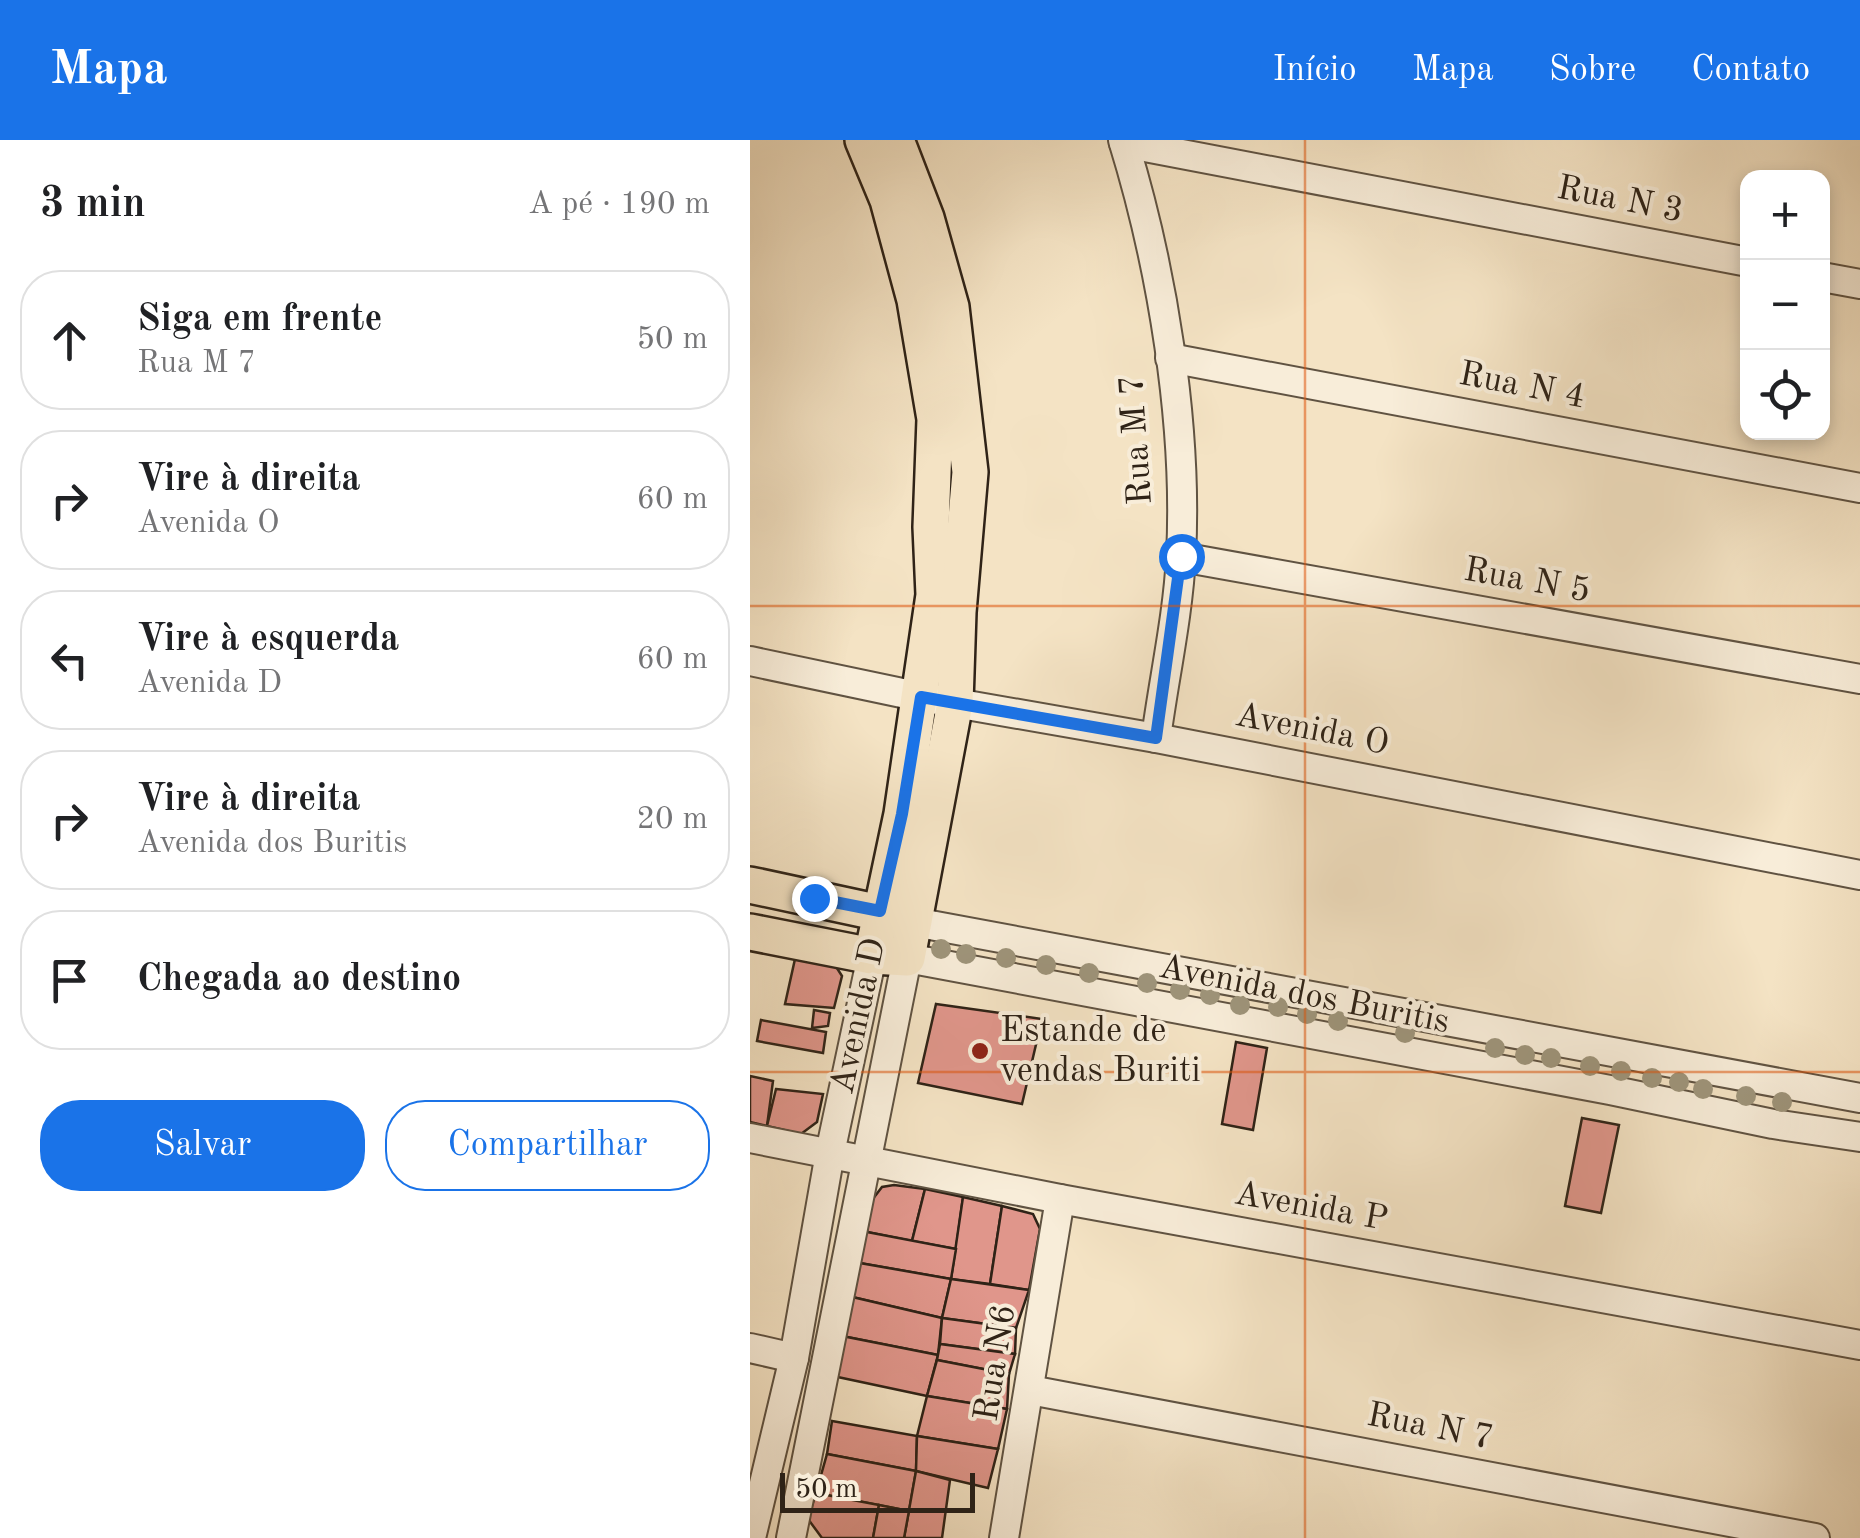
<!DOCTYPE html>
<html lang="pt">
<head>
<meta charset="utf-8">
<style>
  :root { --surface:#fff; --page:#f2f2f2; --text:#202124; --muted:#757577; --line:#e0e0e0; --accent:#1a73e8 }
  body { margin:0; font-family:"Old Standard TT",serif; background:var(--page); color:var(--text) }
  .controls { position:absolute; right:30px; top:30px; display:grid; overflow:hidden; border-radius:20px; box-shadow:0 5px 15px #0003 }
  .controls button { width:90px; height:90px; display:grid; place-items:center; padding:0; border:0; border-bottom:2px solid var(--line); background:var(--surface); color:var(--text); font:50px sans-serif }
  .scale { position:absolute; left:30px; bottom:25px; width:195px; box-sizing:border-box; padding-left:10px; border:5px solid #2f2317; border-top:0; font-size:28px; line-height:35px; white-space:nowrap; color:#2f2317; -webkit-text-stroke:8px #f8edd9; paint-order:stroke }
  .stop { position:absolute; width:30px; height:30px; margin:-22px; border:8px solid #1a73e8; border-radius:50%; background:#fff }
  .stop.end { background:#1a73e8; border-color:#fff; box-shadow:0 2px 10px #0008 }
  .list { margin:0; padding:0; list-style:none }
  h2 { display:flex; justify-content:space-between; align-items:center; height:130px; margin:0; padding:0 40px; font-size:42px }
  h2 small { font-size:32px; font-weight:400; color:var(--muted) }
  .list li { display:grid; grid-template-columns:65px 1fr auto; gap:30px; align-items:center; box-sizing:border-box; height:140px; margin:0 20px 20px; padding:0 20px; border:2px solid var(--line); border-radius:40px }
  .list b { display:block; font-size:38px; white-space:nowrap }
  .list p { margin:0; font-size:32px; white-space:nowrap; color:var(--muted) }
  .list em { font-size:32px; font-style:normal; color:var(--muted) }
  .actions { display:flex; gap:20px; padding:30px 40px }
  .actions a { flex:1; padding:22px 0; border:2px solid var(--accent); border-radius:40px; text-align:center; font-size:35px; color:var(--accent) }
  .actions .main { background:var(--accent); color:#fff }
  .icon { flex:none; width:55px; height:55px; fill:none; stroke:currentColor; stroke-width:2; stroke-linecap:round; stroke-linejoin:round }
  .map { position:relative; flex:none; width:1110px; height:1398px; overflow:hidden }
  header { display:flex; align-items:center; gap:60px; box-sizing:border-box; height:140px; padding:0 50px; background:var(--accent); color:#fff }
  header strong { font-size:48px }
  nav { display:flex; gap:55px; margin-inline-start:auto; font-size:35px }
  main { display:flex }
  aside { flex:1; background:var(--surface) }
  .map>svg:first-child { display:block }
</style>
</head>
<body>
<header>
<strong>Mapa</strong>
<nav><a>Início</a><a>Mapa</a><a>Sobre</a><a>Contato</a></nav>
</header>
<main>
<aside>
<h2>3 min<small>A pé · 190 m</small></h2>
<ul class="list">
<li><svg class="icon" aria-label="ahead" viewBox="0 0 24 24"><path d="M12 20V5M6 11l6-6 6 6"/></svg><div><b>Siga em frente</b><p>Rua M 7</p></div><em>50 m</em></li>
<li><svg class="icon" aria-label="right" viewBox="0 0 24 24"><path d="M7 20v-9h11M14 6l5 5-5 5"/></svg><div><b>Vire à direita</b><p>Avenida O</p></div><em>60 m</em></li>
<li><svg class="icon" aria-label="left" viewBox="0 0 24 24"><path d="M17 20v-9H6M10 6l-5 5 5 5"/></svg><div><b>Vire à esquerda</b><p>Avenida D</p></div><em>60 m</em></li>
<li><svg class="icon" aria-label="right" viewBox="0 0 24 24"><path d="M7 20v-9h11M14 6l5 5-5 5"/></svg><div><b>Vire à direita</b><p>Avenida dos Buritis</p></div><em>20 m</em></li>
<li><svg class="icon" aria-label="arrive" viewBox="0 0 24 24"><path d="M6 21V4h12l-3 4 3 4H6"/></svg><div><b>Chegada ao destino</b></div></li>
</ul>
<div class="actions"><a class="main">Salvar</a><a>Compartilhar</a></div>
</aside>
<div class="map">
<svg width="1110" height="1398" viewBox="0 0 1110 1398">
  <rect width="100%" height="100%" fill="#f4e3c4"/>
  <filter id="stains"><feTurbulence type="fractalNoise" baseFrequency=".002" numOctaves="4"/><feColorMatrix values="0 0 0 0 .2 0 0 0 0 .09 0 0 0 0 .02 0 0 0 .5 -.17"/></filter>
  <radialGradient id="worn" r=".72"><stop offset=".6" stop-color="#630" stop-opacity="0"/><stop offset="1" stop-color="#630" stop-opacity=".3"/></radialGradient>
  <g fill="#e0968b" stroke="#2f2317" stroke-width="2.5">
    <path d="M 45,819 L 85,825 L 92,836 L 84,868 L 35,864 Z"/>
    <path d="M 186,864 L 292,879 L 272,964 L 168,943 Z"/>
    <path d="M 64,870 L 80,873 L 78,886 L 62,888 Z"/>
    <path d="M 11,880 L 76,892 L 73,913 L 7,901 Z"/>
    <path d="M 486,902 L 517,908 L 503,990 L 472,984 Z"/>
    <path d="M 0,936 L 23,941 L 17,986 L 0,982 Z"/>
    <path d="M 26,949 L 73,954 L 67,982 L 51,994 L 17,986 Z"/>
    <path d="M 832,978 L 869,985 L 851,1073 L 815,1066 Z"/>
    <path d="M 144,1045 L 175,1049 L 162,1101 L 117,1092 L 122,1060 L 132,1047 Z"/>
    <path d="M 175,1049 L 213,1057 L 206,1109 L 162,1101 Z"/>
    <path d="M 213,1057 L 252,1066 L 240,1144 L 201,1139 Z"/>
    <path d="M 252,1066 L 283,1074 L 290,1089 L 279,1150 L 240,1144 Z"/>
    <path d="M 117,1092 L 206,1109 L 201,1139 L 104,1122 Z"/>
    <path d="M 104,1122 L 201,1139 L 192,1178 L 98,1156 Z"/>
    <path d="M 201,1139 L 279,1150 L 266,1188 L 192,1178 Z"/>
    <path d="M 98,1156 L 192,1178 L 188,1215 L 92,1196 Z"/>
    <path d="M 192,1178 L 266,1188 L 265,1214 L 190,1204 Z"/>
    <path d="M 92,1196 L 188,1215 L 177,1256 L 83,1236 Z"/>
    <path d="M 190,1204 L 265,1214 L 259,1234 L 187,1220 Z"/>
    <path d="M 187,1220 L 259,1234 L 257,1269 L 177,1256 Z"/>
    <path d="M 177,1256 L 257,1269 L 248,1309 L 167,1296 Z"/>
    <path d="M 82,1281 L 167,1296 L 166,1331 L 77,1314 Z"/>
    <path d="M 167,1296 L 248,1309 L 238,1348 L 166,1331 Z"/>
    <path d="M 77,1314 L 166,1331 L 159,1371 L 66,1353 Z"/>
    <path d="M 166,1331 L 200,1340 L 192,1398 L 154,1398 Z"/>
    <path d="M 66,1353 L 129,1365 L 123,1398 L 72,1398 L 58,1379 Z"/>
    <path d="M 129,1365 L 159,1371 L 154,1398 L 123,1398 Z"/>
  </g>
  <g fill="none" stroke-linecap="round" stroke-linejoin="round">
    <defs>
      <g id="minor">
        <path d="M 373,0 C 412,126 438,284 431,416 C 428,476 414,538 406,598"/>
        <path d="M 374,3 L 998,122"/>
        <path d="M 1072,137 L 1110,144"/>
        <path d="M 420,218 L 1110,348"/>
        <path d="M 431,417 L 1110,539"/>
        <path d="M 0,521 L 171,557 L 406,598 L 1110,735"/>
        <path d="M 164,782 L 1110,958"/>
        <path d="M 0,998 L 310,1059 L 1110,1205"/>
        <path d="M 0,1208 L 44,1218"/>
        <path d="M 280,1250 L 1065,1398"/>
        <path d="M 1,1398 L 44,1218 L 80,1013 L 122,816"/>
        <path d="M 41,1398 L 157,818 L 860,950 L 1023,984 L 1110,997"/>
        <path d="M 254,1398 L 310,1059"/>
      </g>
      <g id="major">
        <path d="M 113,0 L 138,60 L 165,160 L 185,279 L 181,387 L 184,455 L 152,674 L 122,816"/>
        <path d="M 0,745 L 149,777"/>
        <path d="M 0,792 L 122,816 L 157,818 L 205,563 L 208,472 L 220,332 L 201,167 L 176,78 L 146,0"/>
      </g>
    </defs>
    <use href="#minor" stroke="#605342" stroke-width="32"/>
    <use href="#major" stroke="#2f2317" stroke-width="40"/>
    <use href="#minor" stroke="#f8edd9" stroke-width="28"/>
    <use href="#major" stroke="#f4e3c4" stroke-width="35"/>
  </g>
  <g fill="#9e947a">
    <circle cx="191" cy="809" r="10"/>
    <circle cx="216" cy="814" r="10"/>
    <circle cx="256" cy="818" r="10"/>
    <circle cx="296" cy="825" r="10"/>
    <circle cx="339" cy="833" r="10"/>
    <circle cx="397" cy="843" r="10"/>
    <circle cx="430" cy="850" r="10"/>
    <circle cx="460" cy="855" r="10"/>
    <circle cx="490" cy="865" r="10"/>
    <circle cx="528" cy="867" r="10"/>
    <circle cx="557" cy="874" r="10"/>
    <circle cx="588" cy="881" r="10"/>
    <circle cx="655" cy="893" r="10"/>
    <circle cx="745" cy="908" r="10"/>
    <circle cx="775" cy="915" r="10"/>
    <circle cx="801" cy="918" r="10"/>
    <circle cx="840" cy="926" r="10"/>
    <circle cx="871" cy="931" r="10"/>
    <circle cx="902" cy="938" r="10"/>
    <circle cx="929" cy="942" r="10"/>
    <circle cx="953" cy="949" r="10"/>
    <circle cx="996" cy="956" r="10"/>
    <circle cx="1032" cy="962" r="10"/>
  </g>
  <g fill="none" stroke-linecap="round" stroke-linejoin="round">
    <path stroke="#1a73e8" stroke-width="12" d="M 64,758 L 130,771 L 152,674 L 171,557 L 406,598 L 431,416"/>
  </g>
  <path fill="none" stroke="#df560d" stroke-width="2.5" stroke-opacity="0.55" d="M 555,0 L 555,1398M 0,466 L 1110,466M 0,932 L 1110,932"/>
  <circle fill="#8f2418" stroke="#f8edd9" stroke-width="4" cx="230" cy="911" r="10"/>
  <g text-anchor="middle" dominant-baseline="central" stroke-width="8" stroke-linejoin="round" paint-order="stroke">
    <g font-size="35" fill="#2f2317" stroke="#f8edd9">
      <text transform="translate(870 60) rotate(11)">Rua N 3</text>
      <text transform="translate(772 246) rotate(11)">Rua N 4</text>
      <text transform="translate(387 300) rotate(-94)">Rua M 7</text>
      <text transform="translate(777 441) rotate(10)">Rua N 5</text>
      <text transform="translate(562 590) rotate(11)">Avenida O</text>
      <text transform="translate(554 855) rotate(11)">Avenida dos Buritis</text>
      <text transform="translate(109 876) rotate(-78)">Avenida D</text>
      <text transform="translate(561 1067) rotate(10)">Avenida P</text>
      <text transform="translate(246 1223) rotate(-81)">Rua N6</text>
      <text transform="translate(680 1287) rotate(11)">Rua N 7</text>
    </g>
    <g font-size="35" fill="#2f2317" stroke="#f8edd9" text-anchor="start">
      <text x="250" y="891">Estande de<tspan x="250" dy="40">vendas Buriti</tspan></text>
    </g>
  </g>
  <rect width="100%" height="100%" filter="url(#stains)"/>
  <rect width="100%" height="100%" fill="url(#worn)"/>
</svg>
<div class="controls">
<button>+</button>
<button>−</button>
<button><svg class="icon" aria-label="locate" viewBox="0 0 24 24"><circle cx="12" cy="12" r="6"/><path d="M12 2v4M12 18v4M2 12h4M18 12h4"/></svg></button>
</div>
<div class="scale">50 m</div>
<div class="stop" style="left:431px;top:416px"></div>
<div class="stop end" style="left:64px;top:758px"></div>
</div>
</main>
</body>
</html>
